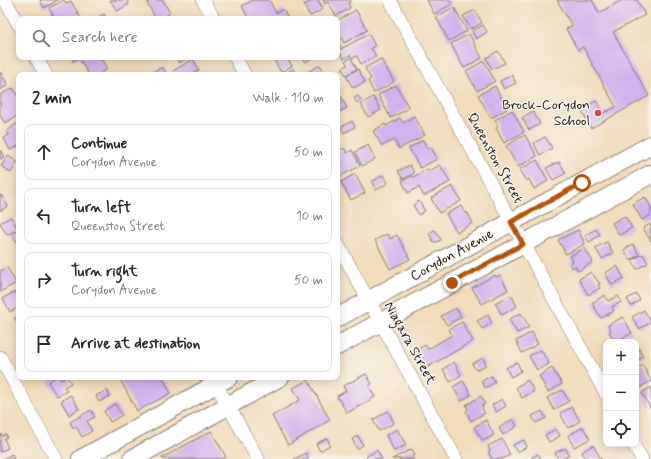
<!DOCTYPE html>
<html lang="en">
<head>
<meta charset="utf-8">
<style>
  :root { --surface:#fff; --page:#f2f2f3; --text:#2b2b33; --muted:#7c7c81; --line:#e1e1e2 }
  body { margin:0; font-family:Mynerve,sans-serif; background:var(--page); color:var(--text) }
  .controls { position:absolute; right:12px; bottom:12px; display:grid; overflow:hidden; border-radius:8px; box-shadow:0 2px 10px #0003 }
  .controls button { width:36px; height:36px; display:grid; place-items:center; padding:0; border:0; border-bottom:1px solid var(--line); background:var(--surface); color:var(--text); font:20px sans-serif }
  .stop { position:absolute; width:12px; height:12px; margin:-9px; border:3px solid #b45309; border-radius:50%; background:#fff }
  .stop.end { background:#b45309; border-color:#fff; box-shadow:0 1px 4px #0008 }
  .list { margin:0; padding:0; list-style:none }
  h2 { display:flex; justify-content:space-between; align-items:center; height:52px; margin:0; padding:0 16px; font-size:17px }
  h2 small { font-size:13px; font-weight:400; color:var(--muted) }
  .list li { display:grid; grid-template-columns:26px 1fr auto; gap:12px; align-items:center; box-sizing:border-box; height:56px; margin:0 8px 8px; padding:0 8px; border:1px solid var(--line); border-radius:8px }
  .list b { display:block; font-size:15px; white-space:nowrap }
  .list p { margin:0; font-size:13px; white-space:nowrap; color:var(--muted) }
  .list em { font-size:13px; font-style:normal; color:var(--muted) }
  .icon { flex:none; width:22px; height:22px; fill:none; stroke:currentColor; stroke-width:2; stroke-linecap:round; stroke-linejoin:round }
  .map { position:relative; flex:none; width:651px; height:459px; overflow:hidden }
  .search { position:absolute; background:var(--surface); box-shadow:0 2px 10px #0003; left:16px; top:16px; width:324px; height:44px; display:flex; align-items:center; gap:10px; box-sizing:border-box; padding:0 14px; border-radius:8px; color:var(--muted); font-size:15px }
  .panel { position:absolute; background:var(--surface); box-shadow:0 2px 10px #0003; left:16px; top:72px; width:324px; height:308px; border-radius:8px }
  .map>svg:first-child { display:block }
</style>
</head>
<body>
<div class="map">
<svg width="651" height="459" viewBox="0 0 651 459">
  <rect width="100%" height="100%" fill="#f7f3e8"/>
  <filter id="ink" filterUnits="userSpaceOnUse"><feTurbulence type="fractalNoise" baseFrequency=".025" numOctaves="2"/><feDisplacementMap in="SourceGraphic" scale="8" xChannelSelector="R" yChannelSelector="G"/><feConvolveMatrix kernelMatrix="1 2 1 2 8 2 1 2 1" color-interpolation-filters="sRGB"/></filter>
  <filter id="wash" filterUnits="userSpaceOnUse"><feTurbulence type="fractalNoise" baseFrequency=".012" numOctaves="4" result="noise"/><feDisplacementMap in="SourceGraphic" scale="16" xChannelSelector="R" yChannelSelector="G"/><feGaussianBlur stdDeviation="0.9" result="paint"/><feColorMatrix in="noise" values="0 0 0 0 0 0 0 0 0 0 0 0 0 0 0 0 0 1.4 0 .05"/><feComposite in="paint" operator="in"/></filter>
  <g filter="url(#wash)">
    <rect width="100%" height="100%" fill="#f1dbbb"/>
    <g id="blocks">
      <g fill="#d0b2ee">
        <path d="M 40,0 L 58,0 L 44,8 Z"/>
        <path d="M 64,0 L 66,3 L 71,1 L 81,19 L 55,19 L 49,8 Z"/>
        <path d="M 110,0 L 127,0 L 129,4 L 117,11 Z"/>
        <path d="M 153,0 L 163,0 L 170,13 L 160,19 L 156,19 L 147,3 Z"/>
        <path d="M 253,0 L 269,0 L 276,13 L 283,9 L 288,19 L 249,19 L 242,6 Z"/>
        <path d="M 314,0 L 318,0 L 323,9 L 310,16 L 304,5 Z"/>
        <path d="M 323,0 L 350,0 L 351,1 L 348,3 L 350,8 L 336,16 L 328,2 L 325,4 Z"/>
        <path d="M 427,0 L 450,0 L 452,4 L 434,14 Z"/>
        <path d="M 557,0 L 592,0 L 599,13 L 622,0 L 637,0 L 645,15 L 613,32 L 649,96 L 591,128 L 581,109 L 596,101 L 603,113 L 616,107 L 583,47 L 578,50 L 566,29 L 572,26 Z"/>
        <path d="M 454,7 L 467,31 L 449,41 L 436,17 Z"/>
        <path d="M 356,10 L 367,30 L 344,43 L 341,37 L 339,38 L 337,35 L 337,21 Z"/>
        <path d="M 475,10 L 482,23 L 471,29 L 463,16 Z"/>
        <path d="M 104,14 L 107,19 L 95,19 Z"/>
        <path d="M 483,25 L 487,32 L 476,39 L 472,31 Z"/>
        <path d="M 369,34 L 375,46 L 371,48 L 376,56 L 361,64 L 357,56 L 352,58 L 350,55 L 344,59 L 339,50 Z"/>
        <path d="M 469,34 L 482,58 L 464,68 L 451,44 Z"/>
        <path d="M 337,39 L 341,47 L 337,49 Z"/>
        <path d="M 498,51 L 505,63 L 492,69 L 486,58 Z"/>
        <path d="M 71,57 L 103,57 L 101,58 L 107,69 L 98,75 L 89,75 L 79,58 L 73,61 Z"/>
        <path d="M 176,57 L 190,57 L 179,63 Z"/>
        <path d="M 276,57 L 287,57 L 292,66 L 281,72 L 273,58 Z"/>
        <path d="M 303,57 L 314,57 L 305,62 Z"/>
        <path d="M 351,58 L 357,69 L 346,75 L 342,68 L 348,65 L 345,61 Z"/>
        <path d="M 193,59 L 199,70 L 189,75 L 175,75 L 173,71 Z"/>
        <path d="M 381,59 L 394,82 L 374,93 L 368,81 L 371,79 L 365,68 Z"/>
        <path d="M 484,61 L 495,81 L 477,91 L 466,71 Z"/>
        <path d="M 320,65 L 326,75 L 311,75 L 309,71 Z"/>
        <path d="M 163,67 L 166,73 L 162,75 L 155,75 L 153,72 Z"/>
        <path d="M 293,69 L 297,75 L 283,75 Z"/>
        <path d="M 358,69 L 365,82 L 353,88 L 346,76 Z"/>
        <path d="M 0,72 L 8,85 L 0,90 Z"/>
        <path d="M 512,75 L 516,83 L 504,89 L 500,81 Z"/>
        <path d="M 396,85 L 409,108 L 391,118 L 378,95 Z"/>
        <path d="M 495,86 L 507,109 L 491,118 L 478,95 Z"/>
        <path d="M 13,88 L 19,98 L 19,103 L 17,104 L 19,107 L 19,115 L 5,123 L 0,116 L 0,95 Z"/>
        <path d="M 341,96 L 347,108 L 337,113 L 337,98 Z"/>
        <path d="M 358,96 L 361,100 L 357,103 L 354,98 Z"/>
        <path d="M 373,97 L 381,110 L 368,117 L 361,104 Z"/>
        <path d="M 512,110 L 524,132 L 504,143 L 496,128 L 498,126 L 495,120 Z"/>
        <path d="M 533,111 L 540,124 L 529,130 L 522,118 Z"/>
        <path d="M 414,116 L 425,135 L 399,149 L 394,140 L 382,146 L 373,131 L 385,124 L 386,126 L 400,118 L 403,123 Z"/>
        <path d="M 352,121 L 355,127 L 344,133 L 341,127 Z"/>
        <path d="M 19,122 L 19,146 L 10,150 L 4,138 L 9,135 L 7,131 Z"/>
        <path d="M 525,135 L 537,156 L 518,167 L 506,146 Z"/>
        <path d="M 545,137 L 552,148 L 540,155 L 534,143 Z"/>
        <path d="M 423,140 L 428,149 L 431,147 L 437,159 L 420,168 L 409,148 Z"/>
        <path d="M 368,145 L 375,159 L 362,166 L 355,152 Z"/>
        <path d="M 344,148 L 347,153 L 352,150 L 360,166 L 337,178 L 337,152 Z"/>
        <path d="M 0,150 L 4,157 L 0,159 Z"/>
        <path d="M 8,156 L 17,162 L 11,173 L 1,166 Z"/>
        <path d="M 537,160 L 548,181 L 534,189 L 529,179 L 526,181 L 519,170 Z"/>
        <path d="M 559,162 L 566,173 L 553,180 L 546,168 Z"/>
        <path d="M 410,165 L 414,173 L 403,179 L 398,171 Z"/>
        <path d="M 440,165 L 450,182 L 424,196 L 419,187 L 408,193 L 402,181 L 412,176 L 413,177 L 428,169 L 429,171 Z"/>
        <path d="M 355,174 L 365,193 L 351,200 L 341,182 Z"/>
        <path d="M 383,175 L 388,183 L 376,190 L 372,182 Z"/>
        <path d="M 452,186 L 461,201 L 439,213 L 431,198 Z"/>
        <path d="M 0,195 L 1,195 L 8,206 L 0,211 Z"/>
        <path d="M 645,197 L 651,207 L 651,215 L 642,220 L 633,204 Z"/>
        <path d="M 419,201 L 425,211 L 419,215 L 413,205 Z"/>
        <path d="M 461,206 L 465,213 L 467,212 L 473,223 L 457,232 L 446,214 Z"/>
        <path d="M 625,216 L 632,228 L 619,235 L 612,223 Z"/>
        <path d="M 11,217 L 18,229 L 7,235 L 0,223 Z"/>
        <path d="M 651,224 L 651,241 L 643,228 Z"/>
        <path d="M 596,229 L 600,235 L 589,242 L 585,235 Z"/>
        <path d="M 19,230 L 19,244 L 18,244 L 12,234 Z"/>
        <path d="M 435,230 L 441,240 L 434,243 L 429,233 Z"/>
        <path d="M 578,230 L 585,244 L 566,254 L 558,240 Z"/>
        <path d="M 387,234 L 390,239 L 397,235 L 410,259 L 390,269 L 375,240 Z"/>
        <path d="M 607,242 L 613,253 L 602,259 L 595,248 Z"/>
        <path d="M 633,244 L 639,255 L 630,260 L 624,250 Z"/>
        <path d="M 585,248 L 593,262 L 578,271 L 575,266 L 572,268 L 570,263 L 573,261 L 570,256 Z"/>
        <path d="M 643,254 L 648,263 L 637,269 L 632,260 Z"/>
        <path d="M 617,266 L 624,278 L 612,285 L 605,273 Z"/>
        <path d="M 7,267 L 16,283 L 0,292 L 0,271 Z"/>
        <path d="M 591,272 L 600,284 L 598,285 L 600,288 L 588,295 L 579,279 Z"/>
        <path d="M 495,275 L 496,277 L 500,275 L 508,290 L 482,304 L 472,288 Z"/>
        <path d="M 15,292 L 19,299 L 19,307 L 10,312 L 3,298 Z"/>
        <path d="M 636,294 L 640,300 L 631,306 L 627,299 Z"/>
        <path d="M 511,295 L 517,306 L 502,315 L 495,303 Z"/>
        <path d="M 605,295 L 608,301 L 618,296 L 621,302 L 612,307 L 614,311 L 601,318 L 592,303 Z"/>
        <path d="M 456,308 L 461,317 L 447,325 L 441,316 Z"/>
        <path d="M 644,310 L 651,322 L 639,329 L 632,317 Z"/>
        <path d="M 521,313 L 529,327 L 517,333 L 509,319 Z"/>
        <path d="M 488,315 L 492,323 L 482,329 L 477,321 Z"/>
        <path d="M 19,316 L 19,326 L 15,318 Z"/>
        <path d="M 623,317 L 632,333 L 615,342 L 609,332 L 611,331 L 608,325 Z"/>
        <path d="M 462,322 L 473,341 L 426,368 L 416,350 L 425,345 L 428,349 L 452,335 L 449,329 Z"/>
        <path d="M 532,332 L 538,344 L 522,353 L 516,341 Z"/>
        <path d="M 636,344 L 643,357 L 636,361 Z"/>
        <path d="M 541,350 L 549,364 L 537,370 L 529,356 Z"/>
        <path d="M 483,358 L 486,365 L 476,370 L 472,364 Z"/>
        <path d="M 454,362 L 461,375 L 450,382 L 443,369 Z"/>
        <path d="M 517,362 L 521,371 L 511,377 L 506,368 Z"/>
        <path d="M 643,365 L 651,381 L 639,388 L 636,381 L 636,369 Z"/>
        <path d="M 552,368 L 562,384 L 548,392 L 539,376 Z"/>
        <path d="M 366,374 L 372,384 L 369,386 L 375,397 L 347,413 L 337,396 L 346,391 L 343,386 Z"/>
        <path d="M 492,376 L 495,382 L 485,388 L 481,381 Z"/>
        <path d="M 56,377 L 59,377 L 61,380 L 67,377 L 71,383 L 64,387 L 67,391 L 57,396 L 48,382 Z"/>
        <path d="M 119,377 L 162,377 L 171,393 L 137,411 Z"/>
        <path d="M 308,380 L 330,420 L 288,445 L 272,416 L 300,400 L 293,388 Z"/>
        <path d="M 528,380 L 534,391 L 522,398 L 516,387 Z"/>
        <path d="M 463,381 L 471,395 L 461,401 L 453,387 Z"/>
        <path d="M 651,387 L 651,409 L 642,393 Z"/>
        <path d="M 107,390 L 110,396 L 99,402 L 96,396 Z"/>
        <path d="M 562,390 L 569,401 L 554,410 L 547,398 Z"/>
        <path d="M 71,395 L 79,409 L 69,415 L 61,401 Z"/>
        <path d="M 481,396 L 485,404 L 482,405 L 483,408 L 482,409 L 485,413 L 471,421 L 466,411 L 468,409 L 466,405 Z"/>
        <path d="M 502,399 L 506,406 L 496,412 L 492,405 Z"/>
        <path d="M 115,404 L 122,415 L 110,422 L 104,411 Z"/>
        <path d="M 572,407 L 580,421 L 568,428 L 560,413 Z"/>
        <path d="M 91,410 L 95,417 L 87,421 L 92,431 L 82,437 L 76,426 L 73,428 L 70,422 Z"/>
        <path d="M 388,411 L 394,423 L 379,431 L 373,420 Z"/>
        <path d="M 542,411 L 546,418 L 536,423 L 532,416 Z"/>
        <path d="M 513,419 L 517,426 L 503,435 L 499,428 Z"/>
        <path d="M 486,420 L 494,435 L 483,441 L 474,427 Z"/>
        <path d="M 583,427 L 590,439 L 574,447 L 568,436 Z"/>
        <path d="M 397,429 L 406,445 L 394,451 L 386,435 Z"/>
        <path d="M 556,429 L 560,436 L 549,442 L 545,435 Z"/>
        <path d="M 211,431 L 226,457 L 222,459 L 163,459 L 162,458 Z"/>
        <path d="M 1,434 L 2,436 L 6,434 L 7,437 L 4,439 L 8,448 L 0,452 L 0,435 Z"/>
        <path d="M 358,436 L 363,445 L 357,449 L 352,439 Z"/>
        <path d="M 327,438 L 330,445 L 320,451 L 316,444 Z"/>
        <path d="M 502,439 L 510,455 L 502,459 L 492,459 L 488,452 L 490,451 L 488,446 Z"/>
        <path d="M 524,440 L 527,447 L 517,452 L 513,445 Z"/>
        <path d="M 593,445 L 601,459 L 586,459 L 582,452 Z"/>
        <path d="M 565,448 L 569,455 L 561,459 L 558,459 L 555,453 Z"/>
        <path d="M 412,449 L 415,455 L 412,456 L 414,459 L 392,459 Z"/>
        <path d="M 377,450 L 382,459 L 368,459 L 366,457 Z"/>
        <path d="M 306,453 L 309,459 L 294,459 Z"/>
        <path d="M 12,454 L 14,459 L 3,459 Z"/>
        <path d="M 538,454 L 541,459 L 530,459 Z"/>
      </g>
    </g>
  </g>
  <g filter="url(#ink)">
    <use href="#blocks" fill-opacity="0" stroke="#867c6c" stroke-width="1"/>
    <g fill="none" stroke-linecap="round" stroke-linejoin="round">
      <defs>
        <g id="minor">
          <path d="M 5,0 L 19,25"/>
          <path d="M 203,0 L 214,19"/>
          <path d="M 390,0 L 606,394"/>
          <path d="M 36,57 L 46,75"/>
          <path d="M 235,57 L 245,75"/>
          <path d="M 337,243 L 456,459"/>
          <path d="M 0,357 L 56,459"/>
          <path d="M 212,377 L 258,459"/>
          <path d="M 633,444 L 642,459"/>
        </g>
        <g id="secondary">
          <path d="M 337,318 L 651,145"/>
          <path d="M 337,346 L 651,174"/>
          <path d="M 81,459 L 229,377"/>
          <path d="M 132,459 L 280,377"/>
        </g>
      </defs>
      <use href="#minor" stroke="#867c6c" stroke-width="14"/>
      <use href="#secondary" stroke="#867c6c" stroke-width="20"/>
      <use href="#minor" stroke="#fff" stroke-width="13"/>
      <use href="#secondary" stroke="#fff" stroke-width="18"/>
    </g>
  </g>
  <g fill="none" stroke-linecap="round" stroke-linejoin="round" filter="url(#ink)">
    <path stroke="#b45309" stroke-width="5" d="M 452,283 L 523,244 L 511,222 L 582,183"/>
  </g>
  <circle fill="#d1495b" stroke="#f7f3e8" stroke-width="1.5" cx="598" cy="113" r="4"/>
  <g text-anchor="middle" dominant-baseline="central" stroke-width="3" stroke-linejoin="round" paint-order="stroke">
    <g font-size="14" fill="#1c1c1c" stroke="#f7f3e8" text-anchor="end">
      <text x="590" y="105">Brock-Corydon<tspan x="590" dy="16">School</tspan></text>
    </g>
    <g font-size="14" fill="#1c1c1c" stroke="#f7f3e8">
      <text transform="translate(495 158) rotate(61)">Queenston Street</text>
      <text transform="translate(452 255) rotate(-29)">Corydon Avenue</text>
      <text transform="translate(410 343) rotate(61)">Niagara Street</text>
    </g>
  </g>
</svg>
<div class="controls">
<button>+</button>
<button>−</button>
<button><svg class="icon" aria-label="locate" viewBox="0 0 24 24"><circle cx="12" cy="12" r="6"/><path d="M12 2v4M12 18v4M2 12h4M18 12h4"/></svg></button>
</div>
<div class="stop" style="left:582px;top:183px"></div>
<div class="stop end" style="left:452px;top:283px"></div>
<div class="search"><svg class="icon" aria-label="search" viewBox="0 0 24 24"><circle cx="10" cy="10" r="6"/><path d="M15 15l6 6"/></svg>Search here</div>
<section class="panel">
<h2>2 min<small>Walk · 110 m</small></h2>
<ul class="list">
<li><svg class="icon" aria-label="ahead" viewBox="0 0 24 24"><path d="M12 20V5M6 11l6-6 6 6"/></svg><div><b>Continue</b><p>Corydon Avenue</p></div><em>50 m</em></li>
<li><svg class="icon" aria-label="left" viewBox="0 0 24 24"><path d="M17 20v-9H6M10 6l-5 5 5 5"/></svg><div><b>Turn left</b><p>Queenston Street</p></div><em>10 m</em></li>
<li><svg class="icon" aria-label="right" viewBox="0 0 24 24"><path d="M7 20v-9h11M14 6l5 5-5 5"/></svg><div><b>Turn right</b><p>Corydon Avenue</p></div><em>50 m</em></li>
<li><svg class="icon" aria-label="arrive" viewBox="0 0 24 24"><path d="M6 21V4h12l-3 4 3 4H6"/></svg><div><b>Arrive at destination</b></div></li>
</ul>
</section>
</div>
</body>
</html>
